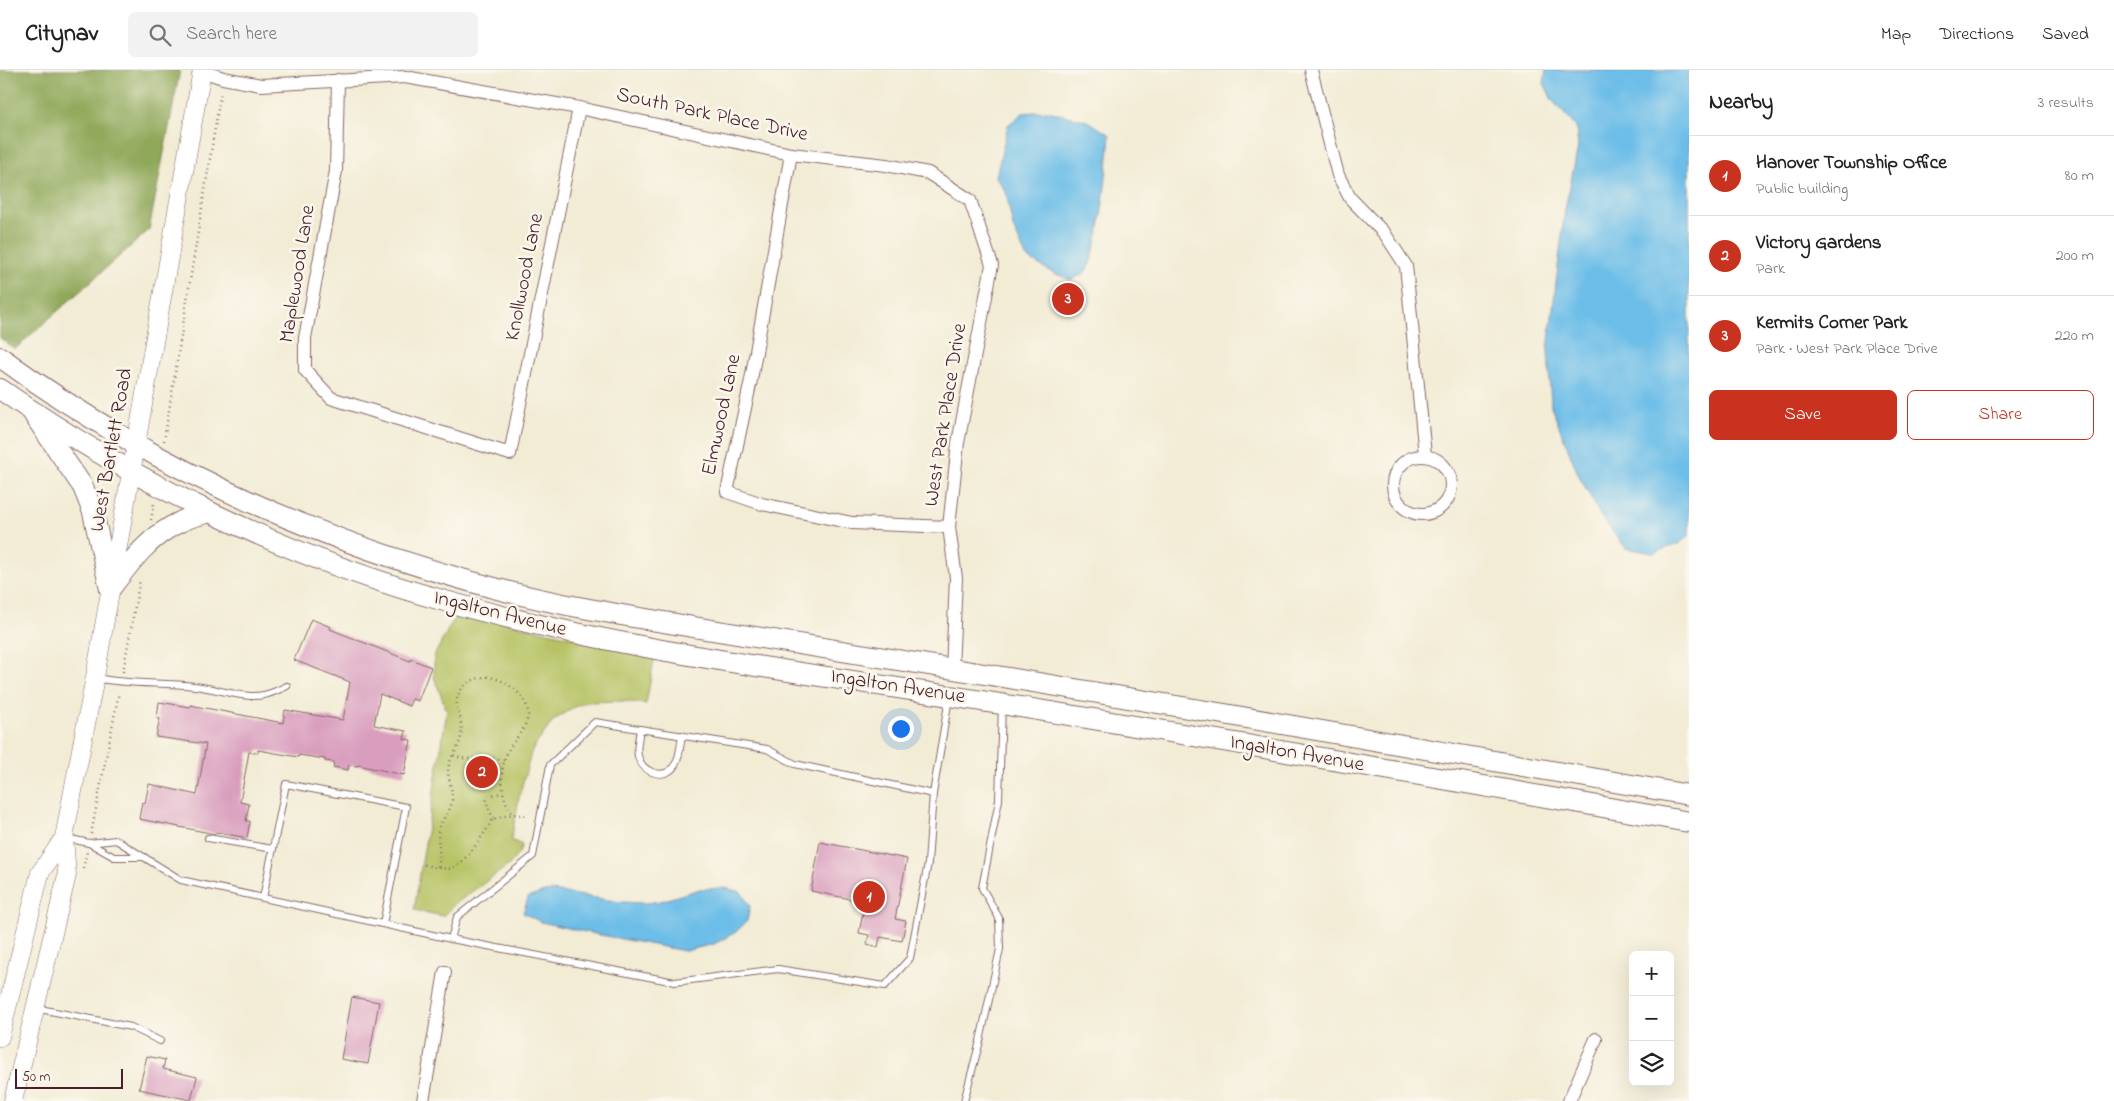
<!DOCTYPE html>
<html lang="en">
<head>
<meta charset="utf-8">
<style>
  :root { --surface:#fff; --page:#f2f2f2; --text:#222; --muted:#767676; --line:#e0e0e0; --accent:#c8321e }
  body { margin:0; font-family:"Indie Flower",sans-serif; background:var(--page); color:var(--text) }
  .controls { position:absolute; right:15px; bottom:15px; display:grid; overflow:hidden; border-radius:8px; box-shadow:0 5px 20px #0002 }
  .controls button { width:45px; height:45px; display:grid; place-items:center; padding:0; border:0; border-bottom:1px solid var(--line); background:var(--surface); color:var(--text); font:25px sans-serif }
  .scale { position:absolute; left:15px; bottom:12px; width:108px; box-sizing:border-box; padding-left:5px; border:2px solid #4a1f2b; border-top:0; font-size:14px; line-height:18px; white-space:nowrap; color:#4a1f2b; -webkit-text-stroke:4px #fbf7ec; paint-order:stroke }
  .you { position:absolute; left:900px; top:658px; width:18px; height:18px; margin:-12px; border:4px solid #fff; border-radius:50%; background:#1a73e8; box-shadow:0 0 0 8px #1a73e833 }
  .badge { display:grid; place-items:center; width:32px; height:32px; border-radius:50%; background:var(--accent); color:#fff; font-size:16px; font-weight:700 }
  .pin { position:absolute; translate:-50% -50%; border:2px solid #fff; box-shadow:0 1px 5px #0006 }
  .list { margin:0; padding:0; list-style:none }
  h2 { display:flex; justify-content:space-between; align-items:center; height:65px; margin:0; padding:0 20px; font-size:21px }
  h2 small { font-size:16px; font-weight:400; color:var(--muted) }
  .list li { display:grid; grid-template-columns:32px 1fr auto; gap:15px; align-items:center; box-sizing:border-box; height:80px; padding:0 20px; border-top:1px solid var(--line) }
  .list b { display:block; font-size:19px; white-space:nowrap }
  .list p { margin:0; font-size:16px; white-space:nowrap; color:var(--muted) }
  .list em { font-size:16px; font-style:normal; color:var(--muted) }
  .actions { display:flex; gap:10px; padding:15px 20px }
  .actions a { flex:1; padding:11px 0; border:1px solid var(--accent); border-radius:8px; text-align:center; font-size:18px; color:var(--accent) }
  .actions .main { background:var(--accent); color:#fff }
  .icon { flex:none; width:28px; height:28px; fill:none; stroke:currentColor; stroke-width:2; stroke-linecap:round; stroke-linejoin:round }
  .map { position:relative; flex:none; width:1689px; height:1031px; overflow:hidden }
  header { display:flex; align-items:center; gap:30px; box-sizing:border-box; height:70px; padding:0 25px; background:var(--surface); border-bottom:1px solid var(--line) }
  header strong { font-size:24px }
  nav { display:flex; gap:28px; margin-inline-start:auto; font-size:18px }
  .search { width:350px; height:45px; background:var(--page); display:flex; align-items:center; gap:12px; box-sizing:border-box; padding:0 18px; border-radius:8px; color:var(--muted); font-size:19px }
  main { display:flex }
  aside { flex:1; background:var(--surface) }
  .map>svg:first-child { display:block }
</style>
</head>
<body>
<header>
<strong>Citynav</strong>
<div class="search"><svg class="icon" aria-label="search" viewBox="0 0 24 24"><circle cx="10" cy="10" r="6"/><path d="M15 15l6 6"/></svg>Search here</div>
<nav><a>Map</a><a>Directions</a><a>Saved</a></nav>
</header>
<main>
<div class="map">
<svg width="1689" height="1031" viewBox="0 0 1689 1031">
  <rect width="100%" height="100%" fill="#fbf7ec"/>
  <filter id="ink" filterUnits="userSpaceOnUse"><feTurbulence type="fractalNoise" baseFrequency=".02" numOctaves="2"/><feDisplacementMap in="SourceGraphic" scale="10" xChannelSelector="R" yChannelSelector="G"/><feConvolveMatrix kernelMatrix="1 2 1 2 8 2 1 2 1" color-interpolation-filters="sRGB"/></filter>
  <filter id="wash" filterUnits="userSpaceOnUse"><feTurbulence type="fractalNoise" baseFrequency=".0096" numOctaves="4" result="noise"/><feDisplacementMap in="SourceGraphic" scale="20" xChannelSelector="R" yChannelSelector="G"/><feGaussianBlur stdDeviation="1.12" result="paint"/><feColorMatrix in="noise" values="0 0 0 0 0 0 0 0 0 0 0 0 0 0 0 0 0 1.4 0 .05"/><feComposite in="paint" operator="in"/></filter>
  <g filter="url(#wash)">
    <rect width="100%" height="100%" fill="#f2ecd5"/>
    <path fill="#b6c264" stroke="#807048" d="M 459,543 L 655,585 L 646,634 L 623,631 L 586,632 L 572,638 L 553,651 L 532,680 L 520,723 L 511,770 L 522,775 L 519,783 L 509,795 L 455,834 L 443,846 L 414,840 L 447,641 L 434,607 L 434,586 L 451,554 Z"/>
    <path fill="#90a85a" stroke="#6d6442" d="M 0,0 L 180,0 L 149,160 L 15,279 L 0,268 Z"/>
    <g fill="#6cbde8" stroke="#5b6e8a">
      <path d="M 1546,0 L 1689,0 L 1689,466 L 1678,474 L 1653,483 L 1626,478 L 1602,448 L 1579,406 L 1551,336 L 1548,279 L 1565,140 L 1578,77 L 1576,57 L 1552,30 L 1544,13 Z"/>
      <path d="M 1047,41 L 1088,51 L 1110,65 C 1108,89 1100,186 1085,202 C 1082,205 1076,207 1072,210 L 1053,203 L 1026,187 L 1013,157 L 1006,122 L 996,107 L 1008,55 L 1023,43 Z"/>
      <path d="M 725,818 L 741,822 L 750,836 L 747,851 L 736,862 L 714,874 L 685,881 L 585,862 L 541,852 L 523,843 L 528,828 L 544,822 L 552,821 L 621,832 L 645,833 L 661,831 L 700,819 Z"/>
    </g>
    <g id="blocks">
      <g fill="#d99ebe">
        <path d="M 311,549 L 331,557 L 330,559 L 410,591 L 411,589 L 431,597 L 418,631 L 412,629 L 409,636 L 380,624 L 374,655 L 406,661 L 404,669 L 411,670 L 404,705 L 358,695 L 358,696 L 349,695 L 348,700 L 333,697 L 334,692 L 325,691 L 325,689 L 299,685 L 298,687 L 258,680 L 258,683 L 249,682 L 240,732 L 249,734 L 246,751 L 250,751 L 247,768 L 216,762 L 215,764 L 139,749 L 142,732 L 145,733 L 149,714 L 197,725 L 206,674 L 156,667 L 160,648 L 157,648 L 159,632 L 190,637 L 190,635 L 283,653 L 285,640 L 343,650 L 350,612 L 294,590 Z"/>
        <path d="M 820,772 L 907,789 L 895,849 L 906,851 L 902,871 L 880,867 L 878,877 L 867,874 L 869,865 L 859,863 L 865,832 L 811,821 Z"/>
        <path d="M 352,927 L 379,932 L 368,994 L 341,989 Z"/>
        <path d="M 147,986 L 165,990 L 163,999 L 197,1007 L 191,1030 L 139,1019 Z"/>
      </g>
    </g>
  </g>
  <g filter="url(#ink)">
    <use href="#blocks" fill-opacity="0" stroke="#856766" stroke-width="1"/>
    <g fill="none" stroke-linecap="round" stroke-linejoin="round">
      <defs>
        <g id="lane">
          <path d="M 96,608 C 129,615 162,612 195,616 C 214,618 232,625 251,626 C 265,627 276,621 287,616"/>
          <path d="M 640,659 C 639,667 636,678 638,686 C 641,700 660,710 672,699 C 680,690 680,676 682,665"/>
          <path d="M 66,768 L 89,773 L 114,787 L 144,787"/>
          <path d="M 208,768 L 273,779"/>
          <path d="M 89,773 L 116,770 L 181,810 L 451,869 L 675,912 L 778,899 L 885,916 L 910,888 L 928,793 L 933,724"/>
          <path d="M 263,828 L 286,714 L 406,737 L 383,854"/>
          <path d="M 451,869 L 457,847 L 533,786 L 550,695 L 595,652 L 767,679 L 795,694 L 933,724 L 949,628"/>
          <path d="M 35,938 L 131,957 L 160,971"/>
          <path d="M 964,1031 L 980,971 L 1000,879 L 999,848 L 982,818 L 999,730 L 1002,635"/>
        </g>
        <g id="street">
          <path d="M 1311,0 L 1338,105 L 1350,128 L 1385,164 L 1406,196 L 1425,385"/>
          <path d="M 202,1 L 223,8 L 261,15 L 405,7 L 579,38 L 791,84 L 886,95 L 928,103 L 970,130 L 992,195 L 958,373 L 949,457 L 956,508 L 952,600"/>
          <path d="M 338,10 L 336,101 L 305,268 L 305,300 L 331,328 L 510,384 L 579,38"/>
          <path d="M 791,84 L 751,310 L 727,422 L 762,434 L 852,453 L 949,457"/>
          <circle cx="1422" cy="415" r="29"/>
          <path d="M 423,1031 L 445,902"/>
          <path d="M 1569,1031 L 1596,969"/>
        </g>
        <g id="secondary">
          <path d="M 0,967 L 40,803 L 64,768"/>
          <path d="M 13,1031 L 67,805 L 64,768 L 95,607 L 202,0"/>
        </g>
        <g id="primary">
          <path d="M 0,287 C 148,395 318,471 494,518 C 566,537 639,548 712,560 C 811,576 910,592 1009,608 C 1236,645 1462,685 1689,725"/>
          <path d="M 0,319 C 134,413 287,487 445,531 C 625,582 816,604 1001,634 C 1230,671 1460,712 1689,752"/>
          <path d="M 34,345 L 83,417 L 93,442 L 110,519"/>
          <path d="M 110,519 C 130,493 149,466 180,452 C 189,447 200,445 210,442"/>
        </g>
      </defs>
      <use href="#lane" stroke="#856766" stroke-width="8"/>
      <use href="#street" stroke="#856766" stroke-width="14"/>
      <use href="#secondary" stroke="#856766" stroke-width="19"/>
      <use href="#primary" stroke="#856766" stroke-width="22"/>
      <g stroke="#856766" stroke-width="2.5" stroke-dasharray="1 4" stroke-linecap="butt">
        <path d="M 164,371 L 221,21"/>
        <path d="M 151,450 L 154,433"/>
        <path d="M 123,602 L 140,509"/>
        <path d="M 504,690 C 485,686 471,693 453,685 C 460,675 463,665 461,653 C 460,640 452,634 461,620 C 466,613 475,608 484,607 C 501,605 530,626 528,646 C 526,658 516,668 509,679 C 499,696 499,728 513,744"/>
        <path d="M 493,749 L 486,731 L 489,725 L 503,723"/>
        <path d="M 91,764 L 119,622"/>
        <path d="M 424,795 C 433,796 444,800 452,798 C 465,794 486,761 493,749 L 513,744 L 529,746"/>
        <path d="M 438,797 C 442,783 436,771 439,758 C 442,748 451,742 452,730 C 453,710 442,706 453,685"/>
        <path d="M 83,798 L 87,782"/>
      </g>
      <use href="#lane" stroke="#fff" stroke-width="6"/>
      <use href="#street" stroke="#fff" stroke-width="12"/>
      <use href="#secondary" stroke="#fff" stroke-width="18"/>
      <use href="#primary" stroke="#fff" stroke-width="20"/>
    </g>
  </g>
  <g text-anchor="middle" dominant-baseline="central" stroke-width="5" stroke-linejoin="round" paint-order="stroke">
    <g font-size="21" fill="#4a1f2b" stroke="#fbf7ec">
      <text transform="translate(712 45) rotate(12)">South Park Place Drive</text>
      <text transform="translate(298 204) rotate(-81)">Maplewood Lane</text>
      <text transform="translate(525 207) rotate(-79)">Knollwood Lane</text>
      <text transform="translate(722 345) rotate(-78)">Elmwood Lane</text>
      <text transform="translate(946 345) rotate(-81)">West Park Place Drive</text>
      <text transform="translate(112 380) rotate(-80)">West Bartlett Road</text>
      <text transform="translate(500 544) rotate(14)">Ingalton Avenue</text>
      <text transform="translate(898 617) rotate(9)">Ingalton Avenue</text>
      <text transform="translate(1297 684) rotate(10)">Ingalton Avenue</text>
    </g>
  </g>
</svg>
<div class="controls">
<button>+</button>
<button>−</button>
<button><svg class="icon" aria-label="layers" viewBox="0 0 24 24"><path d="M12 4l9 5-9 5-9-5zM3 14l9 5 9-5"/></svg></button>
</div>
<div class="scale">50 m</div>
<div class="you"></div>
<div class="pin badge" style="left:869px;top:827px">1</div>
<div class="pin badge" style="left:482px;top:702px">2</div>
<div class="pin badge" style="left:1068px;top:229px">3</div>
</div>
<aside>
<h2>Nearby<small>3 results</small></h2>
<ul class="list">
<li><span class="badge">1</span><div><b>Hanover Township Office</b><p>Public building</p></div><em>80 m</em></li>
<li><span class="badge">2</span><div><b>Victory Gardens</b><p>Park</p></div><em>200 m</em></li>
<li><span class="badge">3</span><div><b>Kermits Corner Park</b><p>Park · West Park Place Drive</p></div><em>220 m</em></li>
</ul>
<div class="actions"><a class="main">Save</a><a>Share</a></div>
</aside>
</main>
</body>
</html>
